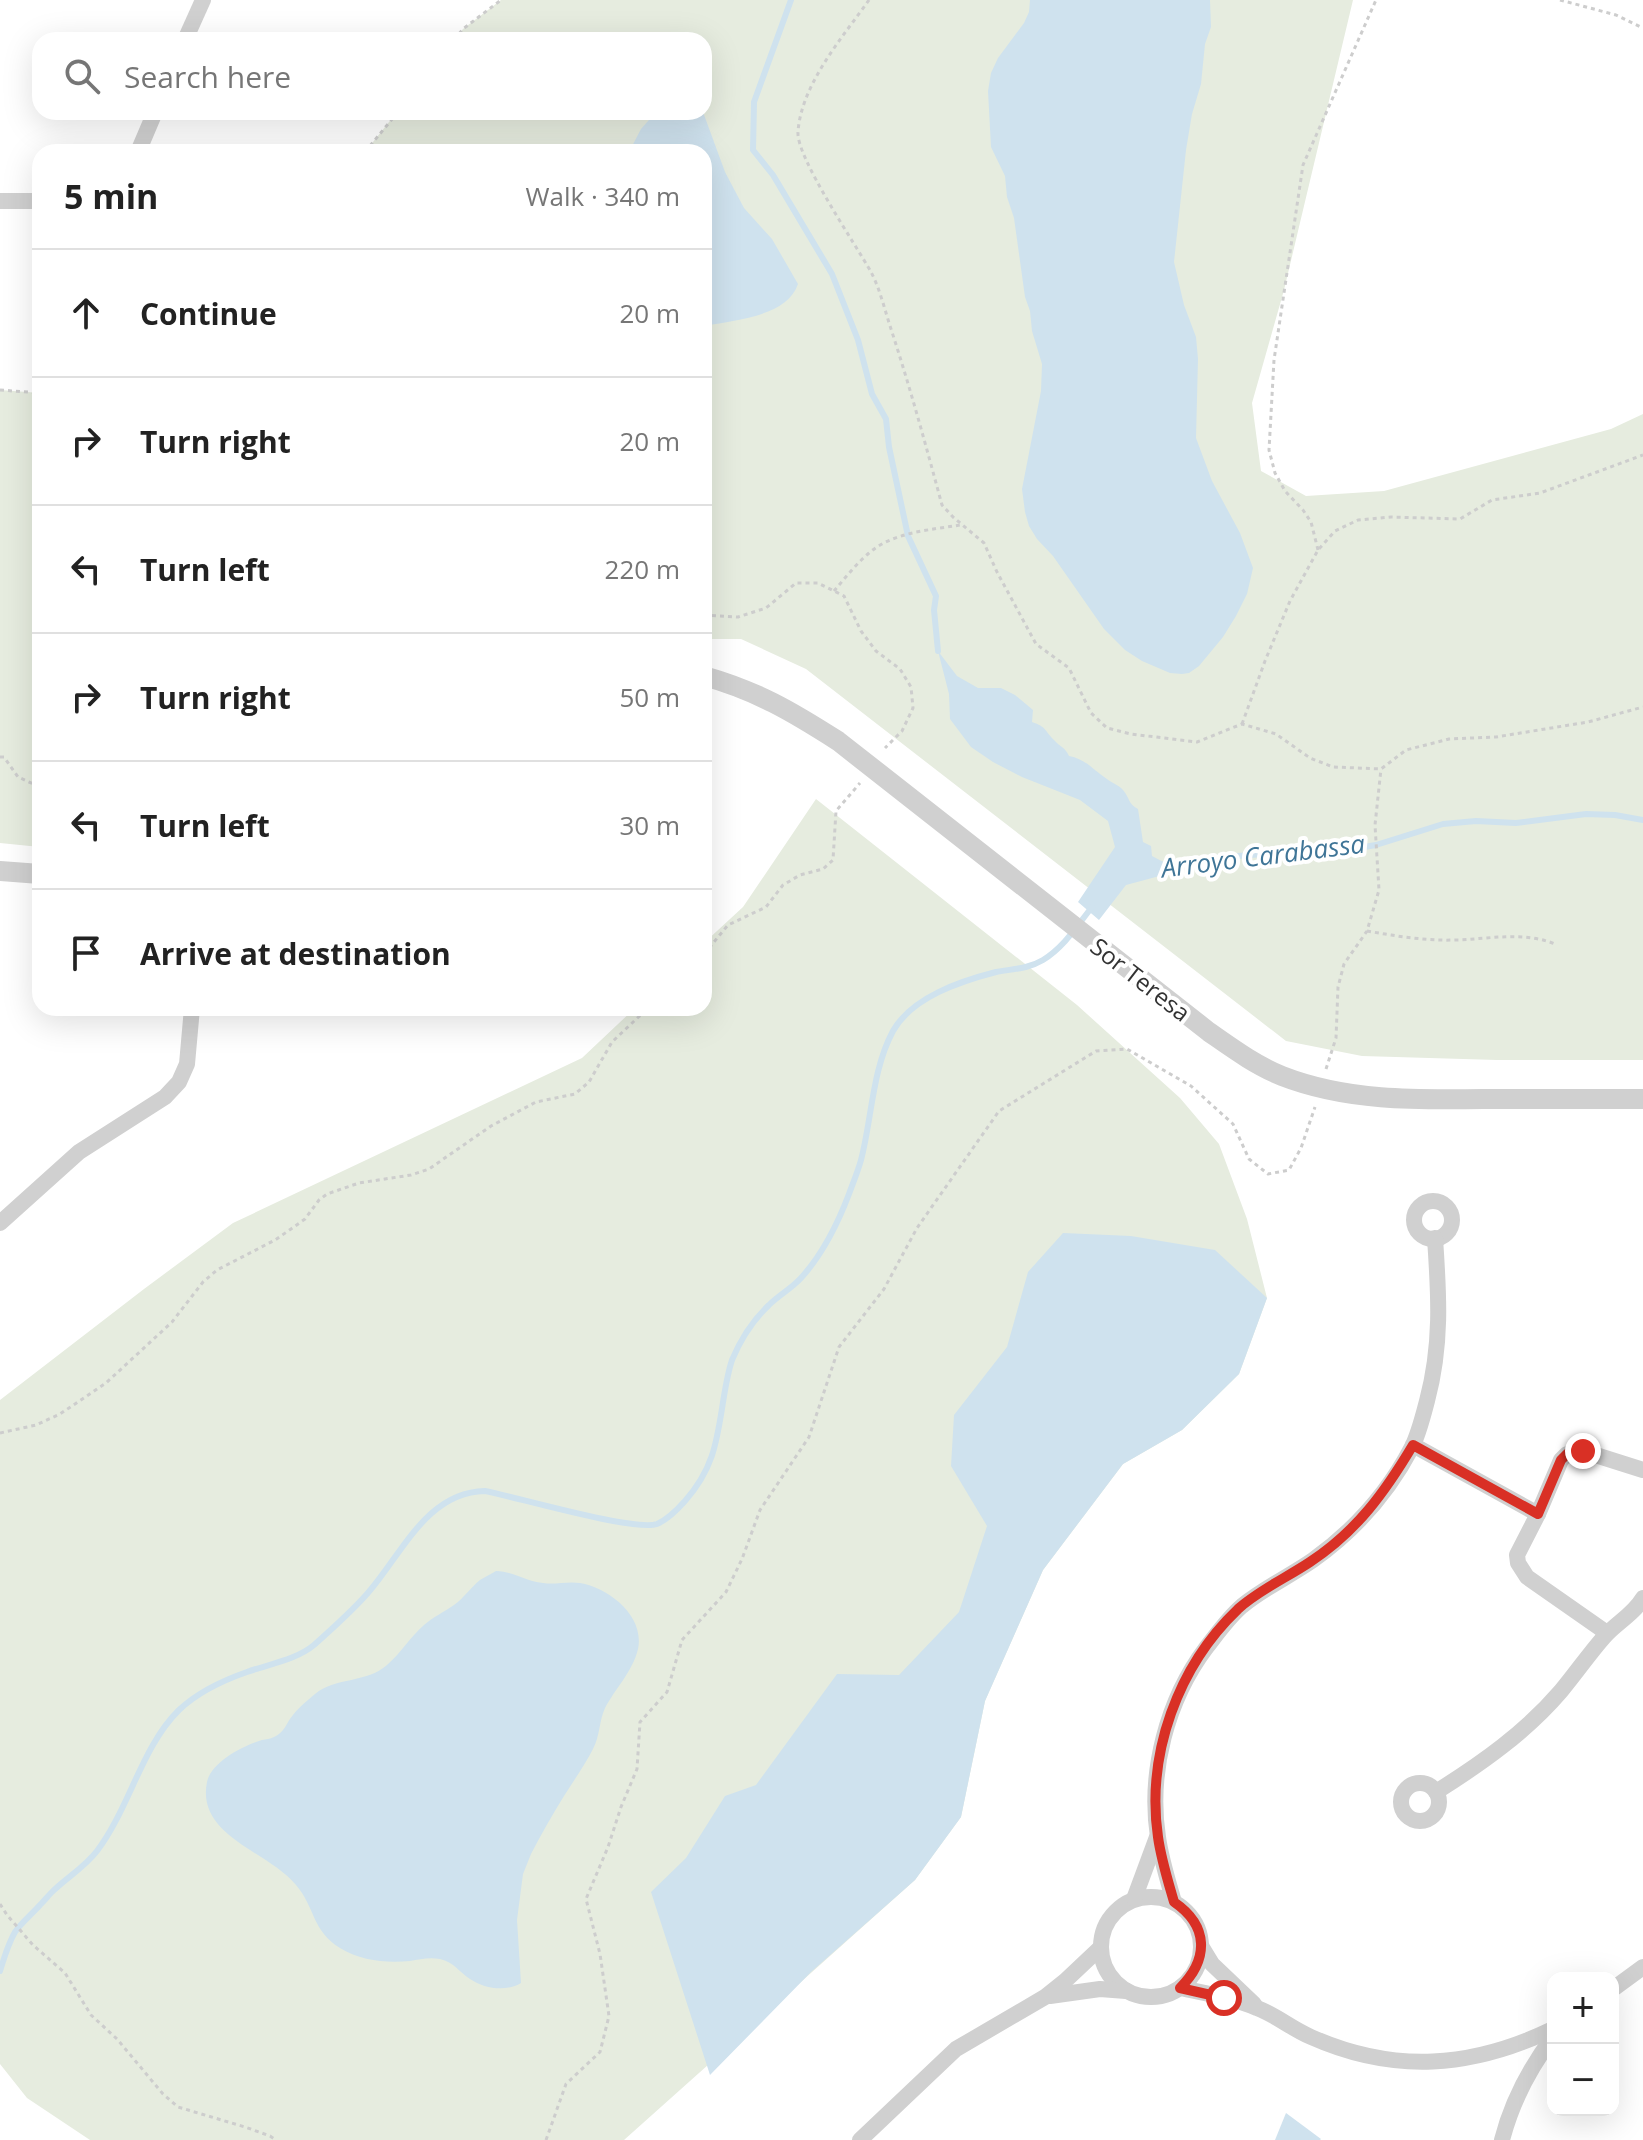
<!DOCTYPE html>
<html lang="en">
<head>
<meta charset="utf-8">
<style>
  :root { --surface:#fff; --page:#f6f6f6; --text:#222; --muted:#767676; --line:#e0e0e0 }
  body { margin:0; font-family:"Open Sans",sans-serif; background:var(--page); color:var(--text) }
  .controls { position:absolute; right:24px; bottom:24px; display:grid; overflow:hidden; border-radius:16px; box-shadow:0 8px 32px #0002 }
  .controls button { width:72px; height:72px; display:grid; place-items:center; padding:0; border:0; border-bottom:2px solid var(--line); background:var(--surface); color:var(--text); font:40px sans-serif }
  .stop { position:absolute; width:24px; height:24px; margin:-18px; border:6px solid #d93025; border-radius:50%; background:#fff }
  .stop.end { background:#d93025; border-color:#fff; box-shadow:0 2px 8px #0008 }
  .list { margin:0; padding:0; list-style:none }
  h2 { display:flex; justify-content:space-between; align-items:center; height:104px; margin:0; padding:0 32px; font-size:34px }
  h2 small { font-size:26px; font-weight:400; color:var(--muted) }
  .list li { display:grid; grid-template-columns:52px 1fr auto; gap:24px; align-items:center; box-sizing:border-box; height:128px; padding:0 32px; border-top:2px solid var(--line) }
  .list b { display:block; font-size:30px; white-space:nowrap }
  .list em { font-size:26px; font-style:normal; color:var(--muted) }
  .icon { flex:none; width:44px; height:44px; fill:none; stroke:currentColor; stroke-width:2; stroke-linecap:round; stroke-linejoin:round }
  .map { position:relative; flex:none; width:1643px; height:2140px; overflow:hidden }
  .search { position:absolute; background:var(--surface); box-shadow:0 8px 32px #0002; left:32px; top:32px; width:680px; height:88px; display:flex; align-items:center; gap:20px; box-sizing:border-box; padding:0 28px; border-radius:24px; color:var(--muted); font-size:30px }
  .panel { position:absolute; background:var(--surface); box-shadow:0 8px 32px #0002; left:32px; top:144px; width:680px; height:872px; border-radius:24px }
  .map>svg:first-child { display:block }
</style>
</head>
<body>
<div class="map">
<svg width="1643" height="2140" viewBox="0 0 1643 2140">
  <rect width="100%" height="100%" fill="#fff"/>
  <g fill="#e6ecdf">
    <path d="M 501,0 L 1353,0 L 1284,290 L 1252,403 L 1261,471 L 1306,496 L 1384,491 L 1611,429 L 1643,414 L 1643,1060 L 1497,1060 L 1362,1056 L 1286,1041 L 806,669 L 741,639 L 704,639 L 704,152 L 365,152 L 397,112 L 704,112 L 704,40 L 454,40 L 463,29 Z"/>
    <path d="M 0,390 L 40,393 L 40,847 L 0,843 Z"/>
    <path d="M 816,799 L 1077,1005 L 1180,1098 L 1219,1144 L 1247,1219 L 1267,1298 L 1239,1374 L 1182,1430 L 1123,1464 L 1043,1570 L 985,1701 L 961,1817 L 915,1880 L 624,2140 L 90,2140 L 27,2098 L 0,2064 L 0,1400 L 144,1289 L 233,1223 L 582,1058 L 635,1008 L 704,1008 L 704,943 L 743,907 Z"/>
  </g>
  <g fill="#cfe2ee">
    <path d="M 1030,0 L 1210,0 L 1211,27 L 1205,44 L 1201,84 L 1192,114 L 1186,150 L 1174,262 L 1184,305 L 1196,337 L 1198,359 L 1196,438 L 1212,481 L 1240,533 L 1253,568 L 1247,594 L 1236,616 L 1223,637 L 1199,666 L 1189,673 L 1182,674 L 1170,673 L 1142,661 L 1125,650 L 1104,629 L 1053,556 L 1037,539 L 1029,526 L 1025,512 L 1022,489 L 1041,391 L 1042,364 L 1032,331 L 1030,311 L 1025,297 L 1014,218 L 1007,197 L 1005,176 L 991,147 L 988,91 L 991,73 L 998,58 L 1024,23 L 1029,12 Z"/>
    <path d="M 656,112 L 703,112 L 725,172 L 744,208 L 772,239 L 798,284 C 787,317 734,320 704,326 L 704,152 L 629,152 L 641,129 Z"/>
    <path d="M 938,651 L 957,676 L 978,688 L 1001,688 L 1015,695 L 1033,710 L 1032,722 C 1047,727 1044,730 1054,740 C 1060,747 1065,747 1069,756 C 1086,759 1093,770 1107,779 C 1112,783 1119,785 1123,790 C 1130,798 1128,804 1138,809 L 1143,842 L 1151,846 L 1152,856 L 1167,864 L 1167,874 L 1126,885 L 1099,920 L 1078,902 L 1115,847 L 1108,821 L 1080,800 L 1022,777 L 993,762 L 971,747 L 950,719 L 949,694 Z"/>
    <path d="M 1063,1233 L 1131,1236 L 1215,1250 L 1267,1298 L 1239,1374 L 1182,1430 L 1123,1464 L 1043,1570 L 985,1701 L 961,1817 L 915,1880 L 811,1972 L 710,2075 L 651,1892 L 686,1858 L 725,1796 L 756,1785 L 837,1674 L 899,1675 L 959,1612 L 987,1526 L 951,1466 L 954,1415 L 1007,1347 L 1028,1272 Z"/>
    <path d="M 496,1571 C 516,1572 525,1581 543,1583 C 555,1585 567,1581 580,1583 C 609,1588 645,1616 638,1649 C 633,1671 615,1689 605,1708 C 599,1721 600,1736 593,1749 C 585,1765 574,1780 564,1796 C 552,1815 541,1835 531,1854 L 523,1874 L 517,1920 L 521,1983 C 506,1992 485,1989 470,1979 C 459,1972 454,1962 440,1959 C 430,1957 420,1959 410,1961 C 386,1963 361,1961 340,1948 C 312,1931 315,1907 296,1885 C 268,1851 196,1836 207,1782 C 211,1762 244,1745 262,1740 C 266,1739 270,1739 274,1737 C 285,1732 286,1723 293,1715 C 299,1707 308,1700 315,1694 C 336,1677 367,1683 387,1665 C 401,1653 410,1637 424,1625 C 433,1617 444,1612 454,1605 C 464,1598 471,1587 480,1580 C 485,1577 491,1574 496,1571 Z"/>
    <path d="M 1286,2113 L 1321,2139 L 1320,2140 L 1275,2140 Z"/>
  </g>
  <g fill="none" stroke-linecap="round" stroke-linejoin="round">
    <g stroke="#cfe2ee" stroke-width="6">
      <path d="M 791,0 L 754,102 L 753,150 L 773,175 L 832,274 L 858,340 L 872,394 L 886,419 L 889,447 L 908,536 L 936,596 L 934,610 L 938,651"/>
      <path d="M 1161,865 L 1200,859 L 1263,854 L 1308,854 L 1346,850 L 1376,845 L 1443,824 L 1476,821 L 1516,823 L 1586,814 L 1615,815 L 1643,820"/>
      <path d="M 0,1971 C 4,1958 8,1944 15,1932 C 22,1922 32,1914 40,1905 C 44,1901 48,1896 52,1892 C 67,1877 84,1868 97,1851 C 129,1809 142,1746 179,1710 C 197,1693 224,1680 247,1672 C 269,1664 296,1660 314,1645 C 332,1629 351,1612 367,1594 C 401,1556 426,1492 485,1491 C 516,1497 635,1532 657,1524 C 667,1520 677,1510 685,1501 C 715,1467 717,1439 724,1396 C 726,1384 728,1372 732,1360 C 740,1341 753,1320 769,1305 C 779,1295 791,1289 801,1278 C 822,1255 838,1223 849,1194 C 853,1183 858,1171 861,1160 C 872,1118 872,1070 893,1031 C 912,997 961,981 996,972 C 1012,969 1028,969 1043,960 C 1064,947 1077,926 1092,907"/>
    </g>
    <g stroke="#cdcdcd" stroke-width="3" stroke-dasharray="4 4" stroke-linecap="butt">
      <path d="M 869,0 C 842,38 801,85 798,132 C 796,157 856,245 871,272 C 880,289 885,311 891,329 C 910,387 926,446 942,505 L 953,517 L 984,543 L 997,572 L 1036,644 L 1069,668 L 1091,713 L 1107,728 L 1131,734 L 1197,742 L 1242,724 L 1276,734 L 1310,758 L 1333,767 L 1381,769 L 1406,750 L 1449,739 L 1496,737 L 1588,722 L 1643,707"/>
      <path d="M 1560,0 L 1616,15 L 1643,28"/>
      <path d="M 454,40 L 463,29 L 501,0"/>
      <path d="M 365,152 L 398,112"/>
      <path d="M 0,390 L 40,393"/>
      <path d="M 1318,550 L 1311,522 L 1303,510 L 1285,491 L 1275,473 L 1269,450 L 1274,360 L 1303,165 L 1376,0"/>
      <path d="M 834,591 C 845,578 856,564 869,553 C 893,532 930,530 960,525"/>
      <path d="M 704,615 L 738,617 L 766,608 L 796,583 L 818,583 L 844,596 L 861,631 L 876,651 L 900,669 L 911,687 L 913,708 L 902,731 L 885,748"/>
      <path d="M 1242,724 L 1265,661 L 1290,601 L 1318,550 L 1335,531 L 1358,520 L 1391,517 L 1460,519 L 1492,500 L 1540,493 L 1643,455"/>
      <path d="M 0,757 L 4,757 L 18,777 L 40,787"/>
      <path d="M 1367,931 C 1396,936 1425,941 1455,940 C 1490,939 1523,931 1555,944"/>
      <path d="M 704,954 L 728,925 L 766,907 L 783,885 L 800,875 L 823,869 L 833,860 L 836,811 L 860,783"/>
      <path d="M 1326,1069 L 1336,1038 L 1338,987 L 1344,964 L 1367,931 L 1379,890 L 1375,825 L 1381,769"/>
      <path d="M 0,1433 L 36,1425 L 60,1414 L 106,1383 L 172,1322 L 203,1282 L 217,1270 L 275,1240 L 291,1229 L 305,1219 L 319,1200 L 327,1194 L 359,1183 L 411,1175 L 429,1169 L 491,1126 L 536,1102 L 575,1094 L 589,1082 L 612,1042 L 648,1008"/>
      <path d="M 0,1904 L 7,1915 L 33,1945 L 65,1973 L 91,2015 L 117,2039 L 163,2094 L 178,2107 L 245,2127 L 270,2136 L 276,2140"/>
      <path d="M 546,2140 L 566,2084 L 600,2052 L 609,2016 L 600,1954 L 586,1899 L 608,1847 L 621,1807 L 637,1769 L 640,1722 L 667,1692 L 682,1640 L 726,1592 L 742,1559 L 760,1510 L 809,1437 L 839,1347 L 884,1289 L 917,1228 L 999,1111 L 1096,1051 L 1127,1049 L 1191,1086 L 1233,1124 L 1249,1159 L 1268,1174 L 1289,1170 L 1301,1148 L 1315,1107"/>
    </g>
    <g stroke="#d0d0d0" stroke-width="16">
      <path d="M 185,40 L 203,0"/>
      <path d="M 138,152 L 155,112"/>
      <path d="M 0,201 L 40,201"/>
      <circle cx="1433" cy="1220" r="19"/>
      <path d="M 0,1223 L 79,1152 L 165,1097 L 179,1082 L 187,1064 L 192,1008"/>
      <path d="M 1413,1445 L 1538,1514"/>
      <path d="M 1607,1633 L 1527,1577 L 1518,1563 L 1517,1555 L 1538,1514 L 1561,1460 L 1567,1454 L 1583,1451 L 1643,1470"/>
      <circle cx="1420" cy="1802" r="19"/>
      <path d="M 1436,1792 C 1482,1763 1526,1732 1561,1691 C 1576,1673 1589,1654 1604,1637 C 1616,1623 1633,1615 1643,1598"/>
      <circle cx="1151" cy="1947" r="50"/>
      <path d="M 1134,1899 L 1157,1837"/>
      <path d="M 1174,1902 C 1168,1881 1161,1859 1158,1837 C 1148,1772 1167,1700 1206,1648 C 1217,1634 1228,1618 1242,1606 C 1264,1588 1290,1576 1313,1560 C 1355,1530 1388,1493 1412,1447 C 1419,1433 1423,1416 1427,1401 C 1442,1345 1439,1296 1435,1238"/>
      <path d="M 1201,1946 L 1212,1964 L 1254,2004"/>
      <path d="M 1180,1988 C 1205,1993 1233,1998 1257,2008 C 1276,2015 1292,2029 1311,2037 C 1394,2074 1472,2068 1553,2029"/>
      <path d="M 1613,1989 L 1643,1967"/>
      <path d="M 1050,1996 L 1100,1989 L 1126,1991"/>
      <path d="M 860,2140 L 956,2049 L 1045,1997 L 1065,1981 L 1100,1948"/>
      <path d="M 1502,2140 C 1512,2101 1529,2069 1553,2037"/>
    </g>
    <g stroke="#d0d0d0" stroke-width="20">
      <path d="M 704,676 C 757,691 791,711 838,741 L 1209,1032 C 1232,1048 1255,1065 1282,1076 C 1346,1101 1415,1100 1483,1099 C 1536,1099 1590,1099 1643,1099"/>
      <path d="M 0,871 L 40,874"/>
    </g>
  </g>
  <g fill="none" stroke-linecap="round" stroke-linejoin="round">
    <path stroke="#d93025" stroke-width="10" d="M 1224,1998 L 1180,1988 C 1209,1959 1209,1926 1174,1902 C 1168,1881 1161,1859 1158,1837 C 1146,1754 1178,1666 1238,1609 C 1259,1590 1286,1578 1310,1562 C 1357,1531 1385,1492 1413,1445 L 1538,1514 L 1561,1460 L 1567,1454 L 1583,1451"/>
  </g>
  <g text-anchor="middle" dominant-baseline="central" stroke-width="8" stroke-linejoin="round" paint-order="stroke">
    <g font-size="24" fill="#333" stroke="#fff">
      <text transform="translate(1141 979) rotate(38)">Sor Teresa</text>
    </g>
    <g font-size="26" font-style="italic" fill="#3f7597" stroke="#fff">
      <text transform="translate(1263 855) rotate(-7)">Arroyo Carabassa</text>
    </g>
  </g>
</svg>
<div class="controls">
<button>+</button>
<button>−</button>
</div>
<div class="stop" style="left:1224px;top:1998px"></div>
<div class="stop end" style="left:1583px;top:1451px"></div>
<div class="search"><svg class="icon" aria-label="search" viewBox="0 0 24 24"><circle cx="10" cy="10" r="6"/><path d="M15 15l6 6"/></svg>Search here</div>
<section class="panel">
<h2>5 min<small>Walk · 340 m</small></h2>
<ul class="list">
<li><svg class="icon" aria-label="ahead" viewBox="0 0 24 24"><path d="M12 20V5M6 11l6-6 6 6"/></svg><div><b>Continue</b></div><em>20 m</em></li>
<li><svg class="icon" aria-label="right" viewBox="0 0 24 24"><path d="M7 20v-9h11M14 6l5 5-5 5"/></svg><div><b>Turn right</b></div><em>20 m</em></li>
<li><svg class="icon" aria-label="left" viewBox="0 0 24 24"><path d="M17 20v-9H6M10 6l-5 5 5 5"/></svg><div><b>Turn left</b></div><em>220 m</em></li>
<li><svg class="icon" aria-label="right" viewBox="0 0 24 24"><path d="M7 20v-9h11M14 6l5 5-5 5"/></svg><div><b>Turn right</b></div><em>50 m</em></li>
<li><svg class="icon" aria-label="left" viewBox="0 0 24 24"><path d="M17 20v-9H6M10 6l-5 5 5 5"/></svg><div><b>Turn left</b></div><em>30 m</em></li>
<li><svg class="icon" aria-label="arrive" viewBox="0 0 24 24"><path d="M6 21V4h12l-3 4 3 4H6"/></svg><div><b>Arrive at destination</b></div></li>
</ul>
</section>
</div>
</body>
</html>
